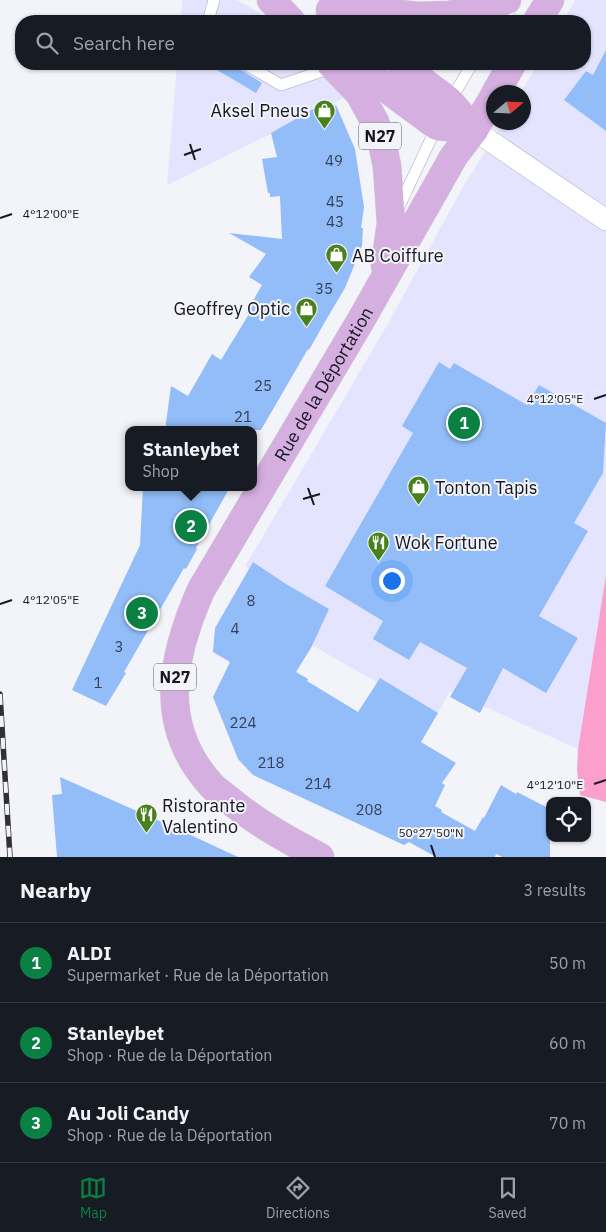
<!DOCTYPE html>
<html lang="en">
<head>
<meta charset="utf-8">
<style>
  :root { --surface:#171b24; --page:#242831; --text:#f1f3f6; --muted:#9ea1a6; --line:#363941; --accent:#0b8043 }
  body { margin:0; font-family:"IBM Plex Sans",sans-serif; background:var(--page); color:var(--text) }
  .controls { position:absolute; right:15px; bottom:15px; display:grid; overflow:hidden; border-radius:10px; box-shadow:0 1px 4px #0004 }
  .controls button { width:45px; height:45px; display:grid; place-items:center; padding:0; border:0; border-bottom:1px solid var(--line); background:var(--surface); color:var(--text); font:25px sans-serif }
  .compass { position:absolute; left:486px; top:85px; width:45px; height:45px; border-radius:50%; background:var(--surface); box-shadow:0 1px 4px #0004; rotate:71deg }
  .you { position:absolute; left:391px; top:580px; width:18px; height:18px; margin:-12px; border:4px solid #fff; border-radius:50%; background:#1a73e8; box-shadow:0 0 0 8px #1a73e833 }
  .badge { display:grid; place-items:center; width:32px; height:32px; border-radius:50%; background:var(--accent); color:#fff; font-size:16px; font-weight:700 }
  .pin { position:absolute; translate:-50% -50%; border:2px solid #fff; box-shadow:0 1px 5px #0006 }
  .popup { position:absolute; left:125px; top:426px; width:132px; height:65px; box-sizing:border-box; display:grid; place-content:center; border-radius:10px; background:var(--surface); filter:drop-shadow(0 1px 4px #0005); font-size:16px; white-space:nowrap; color:var(--muted) }
  .popup b { font-size:19px; color:var(--text) }
  .popup::after { content:''; position:absolute; left:50%; top:100%; margin-left:-10px; border:10px solid transparent; border-top-color:var(--surface) }
  .list { margin:0; padding:0; list-style:none }
  h2 { display:flex; justify-content:space-between; align-items:center; height:65px; margin:0; padding:0 20px; font-size:21px }
  h2 small { font-size:16px; font-weight:400; color:var(--muted) }
  .list li { display:grid; grid-template-columns:32px 1fr auto; gap:15px; align-items:center; box-sizing:border-box; height:80px; padding:0 20px; border-top:1px solid var(--line) }
  .list b { display:block; font-size:19px; white-space:nowrap }
  .list p { margin:0; font-size:16px; white-space:nowrap; color:var(--muted) }
  .list em { font-size:16px; font-style:normal; color:var(--muted) }
  .icon { flex:none; width:28px; height:28px; fill:none; stroke:currentColor; stroke-width:2; stroke-linecap:round; stroke-linejoin:round }
  .map { position:relative; flex:none; width:606px; height:857px; overflow:hidden }
  .search { position:absolute; background:var(--surface); box-shadow:0 1px 4px #0004; left:15px; right:15px; top:15px; height:55px; display:flex; align-items:center; gap:12px; box-sizing:border-box; padding:0 18px; border-radius:20px; color:var(--muted); font-size:19px }
  .sheet { height:305px; background:var(--surface) }
  nav { display:flex; justify-content:space-around; align-items:center; box-sizing:border-box; height:70px; border-top:1px solid var(--line); background:var(--surface); font-size:14px; color:var(--muted) }
  nav a { display:grid; justify-items:center; gap:2px }
  nav .on { color:var(--accent) }
  .map>svg:first-child { display:block }
</style>
</head>
<body>
<div class="map">
<svg width="606" height="857" viewBox="0 0 606 857">
  <rect width="100%" height="100%" fill="#f3f3fa"/>
  <g fill="#e5e4fe">
    <path d="M 182,0 L 235,0 L 248,6 L 272,21 L 181,21 Z"/>
    <path d="M 575,0 L 606,0 L 606,575 L 578,749 L 450,691 L 436,716 L 310,644 L 249,570 L 246,565 L 386,327 L 463,187 L 503,123 L 524,122 L 524,92 L 521,92 L 538,64 L 585,64 L 585,21 L 563,21 Z"/>
    <path d="M 177,64 L 318,64 L 344,98 L 167,185 Z"/>
  </g>
  <path fill="#fb9fcd" d="M 606,575 L 606,802 L 580,795 L 577,770 L 578,749 Z"/>
  <g fill="#92bdf9">
    <path d="M 606,50 L 606,131 L 564,100 L 586,71 L 593,75 Z"/>
    <path d="M 207,64 L 238,64 L 238,67 L 241,70 L 262,83 L 256,93 Z"/>
    <path d="M 336,105 L 355,149 L 364,207 L 361,228 L 363,228 L 362,246 L 345,288 L 326,320 L 309,350 L 308,349 L 261,430 L 165,430 L 171,386 L 188,396 L 212,354 L 221,360 L 249,314 L 246,313 L 262,285 L 249,277 L 266,254 L 229,233 L 282,239 L 280,196 L 270,197 L 270,193 L 268,193 L 262,159 L 277,157 L 271,133 L 315,108 L 318,114 Z"/>
    <path d="M 439,362 L 450,369 L 454,363 L 527,405 L 539,385 L 606,423 L 603,473 L 574,523 L 588,531 L 539,616 L 578,638 L 546,693 L 503,668 L 480,713 L 450,697 L 467,668 L 420,642 L 409,660 L 373,639 L 383,621 L 325,586 L 413,433 L 402,426 Z"/>
    <path d="M 143,487 L 230,487 L 196,548 L 197,549 L 186,569 L 184,568 L 124,672 L 126,673 L 106,706 L 72,690 L 140,545 Z"/>
    <path d="M 253,562 L 286,584 L 329,609 L 311,648 L 296,672 L 308,679 L 307,681 L 358,712 L 380,678 L 438,713 L 421,742 L 456,763 L 442,783 L 445,785 L 435,806 L 442,810 L 441,812 L 475,831 L 483,817 L 484,818 L 501,785 L 516,794 L 517,792 L 550,809 L 550,857 L 502,857 L 496,854 L 495,857 L 436,857 L 409,842 L 404,845 L 253,775 L 238,759 L 213,697 L 230,662 L 213,652 L 215,628 Z"/>
    <path d="M 60,777 L 182,831 L 238,857 L 57,857 L 52,795 L 62,794 Z"/>
  </g>
  <g fill="none" stroke-linecap="round" stroke-linejoin="round">
    <defs>
      <g id="lane">
        <path d="M 208,21 L 214,0"/>
        <path d="M 501,21 L 515,3"/>
        <path d="M 245,64 L 281,85 L 334,67"/>
        <path d="M 449,103 L 472,64"/>
        <path d="M 397,211 L 438,124"/>
      </g>
      <path id="street" d="M 474,130 L 606,220"/>
      <g id="primary">
        <path d="M 271,0 L 291,21"/>
        <path d="M 330,10 L 347,8 L 418,16 L 448,15 L 482,10 L 507,0"/>
        <path d="M 537,21 L 550,0"/>
        <path d="M 331,64 L 359,93 L 375,122 L 383,147 L 387,166 L 391,223 L 385,265"/>
        <path d="M 354,64 L 407,104 L 437,126 L 474,130"/>
        <path d="M 400,64 L 449,101 L 474,130"/>
        <path d="M 496,92 L 512,64"/>
        <path id="s1" d="M 320,857 C 288,840 255,822 227,798 C 222,794 217,791 212,786 C 157,726 171,658 201,590 L 361,320 L 454,156 L 474,130 L 494,96"/>
      </g>
    </defs>
    <use href="#lane" stroke="#a7a5c6" stroke-width="12"/>
    <use href="#street" stroke="#a7a5c6" stroke-width="22"/>
    <use href="#primary" stroke="#d1d0d3" stroke-width="29"/>
    <use href="#lane" stroke="#fff" stroke-width="11"/>
    <use href="#street" stroke="#fff" stroke-width="21"/>
    <use href="#primary" stroke="#d5afe0" stroke-width="28"/>
    <defs>
      <path id="rail" d="M 0,694 L 10,857"/>
    </defs>
    <use href="#rail" stroke="#302f3b" stroke-width="5.5"/>
    <use href="#rail" stroke="#f3f3fa" stroke-width="4" stroke-dasharray="11" stroke-linecap="butt"/>
  </g>
  <path fill="none" stroke="#171622" stroke-width="2" d="M 190,144 L 195,160M 184,155 L 201,149M 0,218 L 12,214M 594,399 L 606,395M 308,488 L 314,505M 303,499 L 320,494M 0,604 L 12,600M 594,784 L 606,780M 431,845 L 435,857"/>
  <defs>
    <symbol id="shop-pin" viewBox="-11 -11 22 30"><path d="M0 17L-7.5 6A9.5 9.5 0 1 1 7.5 6Z" fill="#48811c" stroke="#f3f3fa"/><path d="M-5-2.5h2.3a2.7 3.5 0 0 1 5.4 0H5L5.5 6h-11ZM-1.5-2.5h3a1.5 2.3 0 0 0-3 0Z" fill="#fff"/></symbol>
    <symbol id="restaurant-pin" viewBox="-11 -11 22 30"><path d="M0 17L-7.5 6A9.5 9.5 0 1 1 7.5 6Z" fill="#48811c" stroke="#f3f3fa"/><path d="M-5-6h1v4h1v-4h1v4h1v-4h1v5L-1.5 .5V6h-2V.5L-5-1ZM5-6V6H3V1.5H1.5Q1.5-4 5-6Z" fill="#fff"/></symbol>
  </defs>
  <g fill-rule="evenodd">
    <use href="#shop-pin" x="312" y="98" width="25" height="34"/>
    <use href="#shop-pin" x="324" y="242" width="25" height="34"/>
    <use href="#shop-pin" x="294" y="296" width="25" height="34"/>
    <use href="#shop-pin" x="406" y="474" width="25" height="34"/>
    <use href="#restaurant-pin" x="366" y="530" width="25" height="34"/>
    <use href="#restaurant-pin" x="134" y="802" width="25" height="34"/>
  </g>
  <g text-anchor="middle" dominant-baseline="central" stroke-width="4" stroke-linejoin="round" paint-order="stroke">
    <g font-size="15" fill="#364058">
      <text x="334" y="160">49</text>
      <text x="335" y="201">45</text>
      <text x="335" y="221">43</text>
      <text x="324" y="288">35</text>
      <text x="263" y="385">25</text>
      <text x="243" y="416">21</text>
      <text x="251" y="600">8</text>
      <text x="235" y="628">4</text>
      <text x="119" y="646">3</text>
      <text x="98" y="682">1</text>
      <text x="243" y="722">224</text>
      <text x="271" y="762">218</text>
      <text x="318" y="783">214</text>
      <text x="369" y="809">208</text>
    </g>
    <g fill="#f3f3fa" stroke="#595863" stroke-width="1">
      <rect x="359" y="122.5" width="42" height="27" rx="4"/>
      <rect x="154" y="663.5" width="42" height="27" rx="4"/>
    </g>
    <g font-size="16" font-weight="bold" fill="#171622">
      <text x="380" y="136">N27</text>
      <text x="175" y="677">N27</text>
    </g>
    <g font-size="18" fill="#171622" stroke="#f3f3fa" text-anchor="start">
      <text x="309" y="110" text-anchor="end">Aksel Pneus</text>
      <text x="352" y="255">AB Coiffure</text>
      <text x="290" y="308" text-anchor="end">Geoffrey Optic</text>
      <text x="435" y="487">Tonton Tapis</text>
      <text x="395" y="542">Wok Fortune</text>
      <text x="162" y="805">Ristorante<tspan x="162" dy="21">Valentino</tspan></text>
    </g>
    <g font-size="18" fill="#171622" stroke="#f3f3fa">
      <text stroke="none"><textPath href="#s1" startOffset="579">Rue de la Déportation</textPath></text>
    </g>
  </g>
  <g font-size="12" text-anchor="middle" fill="#171622" stroke="#f3f3fa" stroke-width="4" stroke-linejoin="round" paint-order="stroke">
    <text x="51" y="218">4°12'00"E</text>
    <text x="555" y="403">4°12'05"E</text>
    <text x="51" y="604">4°12'05"E</text>
    <text x="555" y="789">4°12'10"E</text>
    <text x="431" y="837">50°27'50"N</text>
  </g>
</svg>
<div class="controls">
<button><svg class="icon" aria-label="locate" viewBox="0 0 24 24"><circle cx="12" cy="12" r="6"/><path d="M12 2v4M12 18v4M2 12h4M18 12h4"/></svg></button>
</div>
<svg class="compass" viewBox="-18 -18 36 36"><path d="M0-13l5 13h-10z" fill="#e53935"/><path d="M0 13l5-13h-10z" fill="#9ea1a6"/></svg>
<div class="you"></div>
<div class="pin badge" style="left:464px;top:423px">1</div>
<div class="pin badge" style="left:191px;top:526px">2</div>
<div class="popup"><b>Stanleybet</b>Shop</div>
<div class="pin badge" style="left:142px;top:613px">3</div>
<div class="search"><svg class="icon" aria-label="search" viewBox="0 0 24 24"><circle cx="10" cy="10" r="6"/><path d="M15 15l6 6"/></svg>Search here</div>
</div>
<section class="sheet">
<h2>Nearby<small>3 results</small></h2>
<ul class="list">
<li><span class="badge">1</span><div><b>ALDI</b><p>Supermarket · Rue de la Déportation</p></div><em>50 m</em></li>
<li><span class="badge">2</span><div><b>Stanleybet</b><p>Shop · Rue de la Déportation</p></div><em>60 m</em></li>
<li><span class="badge">3</span><div><b>Au Joli Candy</b><p>Shop · Rue de la Déportation</p></div><em>70 m</em></li>
</ul>
</section>
<nav>
<a class="on"><svg class="icon" aria-label="map" viewBox="0 0 24 24"><path d="M3 6l6-2 6 2 6-2v14l-6 2-6-2-6 2zM9 4v14M15 6v14"/></svg>Map</a>
<a><svg class="icon" aria-label="directions" viewBox="0 0 24 24"><path d="M12 3l9 9-9 9-9-9zM9 14v-3h6M13 9l2 2-2 2"/></svg>Directions</a>
<a><svg class="icon" aria-label="saved" viewBox="0 0 24 24"><path d="M7 4h10v16l-5-4-5 4z"/></svg>Saved</a>
</nav>
</body>
</html>
